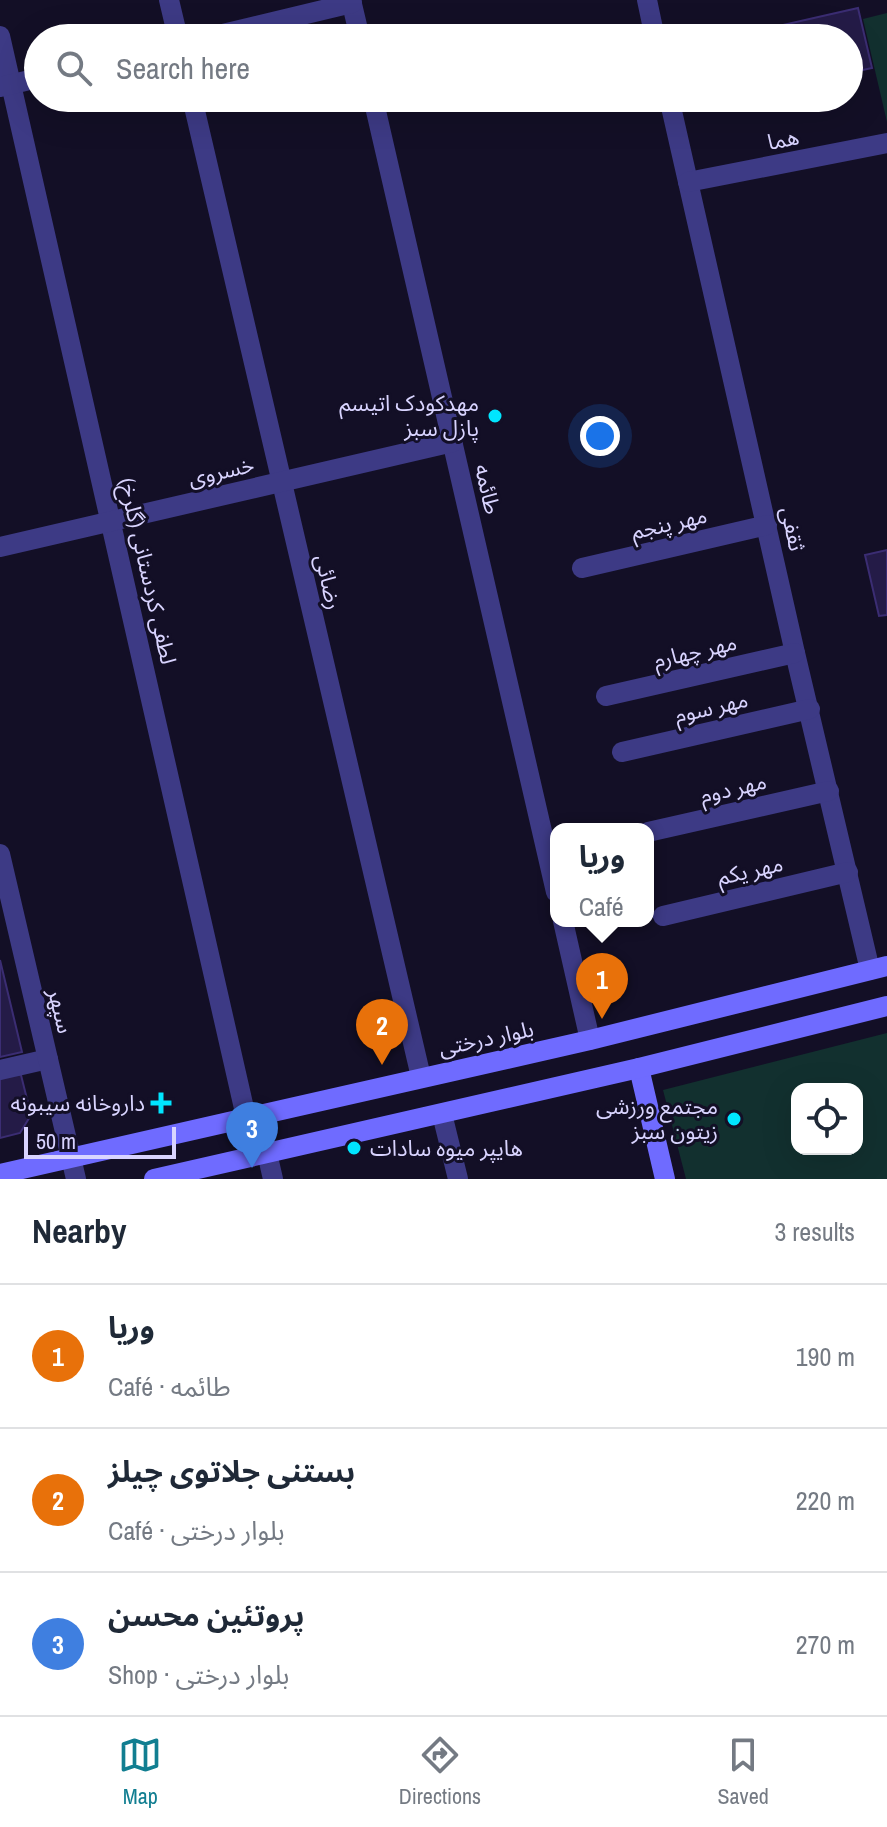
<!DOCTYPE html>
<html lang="en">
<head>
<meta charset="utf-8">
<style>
  :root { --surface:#fff; --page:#f6f6f7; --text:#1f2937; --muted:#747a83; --line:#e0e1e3; --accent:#117e91 }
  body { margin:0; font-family:"Archivo Narrow","Noto Sans Arabic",sans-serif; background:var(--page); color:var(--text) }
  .controls { position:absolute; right:24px; bottom:24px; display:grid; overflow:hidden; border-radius:16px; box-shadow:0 8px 32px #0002 }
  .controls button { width:72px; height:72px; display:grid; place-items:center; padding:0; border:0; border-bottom:2px solid var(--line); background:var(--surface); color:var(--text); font:40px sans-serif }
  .scale { position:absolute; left:24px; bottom:20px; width:152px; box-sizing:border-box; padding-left:8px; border:4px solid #d9d4ff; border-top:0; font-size:22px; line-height:28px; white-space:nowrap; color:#d9d4ff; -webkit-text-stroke:6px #130f26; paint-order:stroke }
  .you { position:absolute; left:600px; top:436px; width:28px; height:28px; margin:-20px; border:6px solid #fff; border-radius:50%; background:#1a73e8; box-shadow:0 0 0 12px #1a73e833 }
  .badge { display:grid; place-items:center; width:52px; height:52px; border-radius:50%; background:var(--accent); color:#fff; font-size:26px; font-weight:700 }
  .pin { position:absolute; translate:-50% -66px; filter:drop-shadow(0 2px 4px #0008) }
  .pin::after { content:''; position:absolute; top:42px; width:28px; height:24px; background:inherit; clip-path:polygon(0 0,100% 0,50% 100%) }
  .popup { position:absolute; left:550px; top:823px; width:104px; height:104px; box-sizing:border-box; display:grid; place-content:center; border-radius:16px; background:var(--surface); filter:drop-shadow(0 2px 6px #0005); font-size:26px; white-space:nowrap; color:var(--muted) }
  .popup b { font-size:30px; color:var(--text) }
  .popup::after { content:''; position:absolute; left:50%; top:100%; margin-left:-16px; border:16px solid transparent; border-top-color:var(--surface) }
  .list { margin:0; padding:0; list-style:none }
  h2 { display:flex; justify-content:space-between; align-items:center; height:104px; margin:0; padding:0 32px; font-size:34px }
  h2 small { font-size:26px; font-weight:400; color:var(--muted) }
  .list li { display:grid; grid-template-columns:52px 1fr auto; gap:24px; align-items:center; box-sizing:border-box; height:144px; padding:0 32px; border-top:2px solid var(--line) }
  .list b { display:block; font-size:30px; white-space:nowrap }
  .list p { margin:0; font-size:26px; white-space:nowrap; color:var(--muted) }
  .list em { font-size:26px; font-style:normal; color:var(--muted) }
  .icon { flex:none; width:44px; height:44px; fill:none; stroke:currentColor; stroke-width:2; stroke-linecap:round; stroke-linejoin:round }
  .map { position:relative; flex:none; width:887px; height:1179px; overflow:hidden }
  .search { position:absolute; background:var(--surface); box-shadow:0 8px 32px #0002; left:24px; right:24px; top:24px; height:88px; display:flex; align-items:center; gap:20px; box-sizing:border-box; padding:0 28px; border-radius:44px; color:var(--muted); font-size:30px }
  .sheet { height:536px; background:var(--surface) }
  nav { display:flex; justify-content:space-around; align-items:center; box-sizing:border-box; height:112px; border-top:2px solid var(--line); background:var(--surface); font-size:22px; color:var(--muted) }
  nav a { display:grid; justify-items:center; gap:4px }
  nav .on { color:var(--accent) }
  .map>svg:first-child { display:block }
</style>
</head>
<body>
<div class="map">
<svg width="887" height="1179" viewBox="0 0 887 1179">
  <rect width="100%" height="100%" fill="#130f26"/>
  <g fill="#12302f" fill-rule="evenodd">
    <path d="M 887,13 L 887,122 L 863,19 Z"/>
    <path d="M 887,1033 L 887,1179 L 686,1179 L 663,1090 ZM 797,1089 L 857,1089 L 857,1149 L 797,1149 Z"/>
  </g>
  <g fill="#241b47" stroke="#3b2d73" stroke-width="2">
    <path d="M 858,8 L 872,68 L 849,73 L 849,38 L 744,38 L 743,34 Z"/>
    <path d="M 887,550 L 887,615 L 879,616 L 865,555 Z"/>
    <path d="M 0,960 L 22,1052 L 0,1057 Z"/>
    <path d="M 0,1071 L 21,1075 L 31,1115 L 20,1133 L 0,1138 Z"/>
  </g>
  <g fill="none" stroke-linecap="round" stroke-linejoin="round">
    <g stroke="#3d3a85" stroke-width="20">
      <path d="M 169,0 L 178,38"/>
      <path d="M 351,0 L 360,38"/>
      <path d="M 647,0 L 655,38"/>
      <path d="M 0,36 L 246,1117"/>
      <path d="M 206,38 L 352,3"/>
      <path d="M 0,87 L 38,78"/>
      <path d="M 192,98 L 421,1077"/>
      <path d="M 373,98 L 556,892"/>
      <path d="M 669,98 L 795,653 L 870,970"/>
      <path d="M 688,182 L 887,143"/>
      <path d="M 0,547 L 453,442"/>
      <path d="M 582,568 L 767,525"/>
      <path d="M 606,696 L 795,653"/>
      <path d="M 622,752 L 810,709"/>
      <path d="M 648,832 L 829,791"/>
      <path d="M 663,916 L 848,872"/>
      <path d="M 563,921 L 590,1040"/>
      <path d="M 0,1070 L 48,1059"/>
      <path d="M 442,1114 L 458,1179"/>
      <path d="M 267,1153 L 273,1179"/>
    </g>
    <path stroke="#3d3a85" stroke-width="20" d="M 0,854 L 76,1179"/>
    <g stroke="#6f6bff" stroke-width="20">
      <path d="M 639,1068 L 665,1179"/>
      <path d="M 0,1174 L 590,1040 L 887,966"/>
      <path d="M 154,1179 L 639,1068 L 887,1006"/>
    </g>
  </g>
  <g fill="#00e5ff" stroke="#130f26" stroke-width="3">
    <circle cx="495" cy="416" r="8"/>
    <path d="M157 1091h8v8h8v8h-8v8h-8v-8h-8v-8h8z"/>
    <circle cx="734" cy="1119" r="8"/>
    <circle cx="354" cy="1148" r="8"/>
  </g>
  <g text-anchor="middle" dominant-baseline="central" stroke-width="6" stroke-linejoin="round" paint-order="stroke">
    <g font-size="22" fill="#d9d4ff" stroke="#130f26">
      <text transform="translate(783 139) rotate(-11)">هما</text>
      <text transform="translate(221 471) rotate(-13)">خسروی</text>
      <text transform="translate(488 489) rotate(77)">طائمه</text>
      <text transform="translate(669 523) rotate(-13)">مهر پنجم</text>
      <text transform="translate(793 529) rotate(78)">ثقفی</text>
      <text transform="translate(148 571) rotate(77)">لطفی کردستانی (گلرخ)</text>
      <text transform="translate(329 582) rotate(77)">رضائی</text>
      <text transform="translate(695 651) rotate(-13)">مهر چهارم</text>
      <text transform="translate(711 707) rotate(-13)">مهر سوم</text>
      <text transform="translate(733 788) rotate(-13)">مهر دوم</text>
      <text transform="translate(750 870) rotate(-13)">مهر یکم</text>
      <text transform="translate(61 1011) rotate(77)">سپهر</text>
      <text transform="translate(486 1038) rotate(-12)">بلوار درختی</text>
    </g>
    <g font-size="22" fill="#d9d4ff" stroke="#130f26" text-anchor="end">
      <text x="479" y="403">مهدکودک اتیسم<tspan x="479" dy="25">پازل سبز</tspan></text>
      <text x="145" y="1103">داروخانه سیبونه</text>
      <text x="718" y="1106">مجتمع ورزشی<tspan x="718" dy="25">زیتون سبز</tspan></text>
      <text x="370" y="1148" text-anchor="start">هایپر میوه سادات</text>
    </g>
  </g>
</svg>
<div class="controls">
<button><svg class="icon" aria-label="locate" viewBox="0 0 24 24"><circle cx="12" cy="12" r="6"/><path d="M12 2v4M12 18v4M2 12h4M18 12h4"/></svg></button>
</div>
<div class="scale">50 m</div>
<div class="you"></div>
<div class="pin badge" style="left:602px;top:1019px;background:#e8710a">1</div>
<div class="popup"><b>وریا</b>Café</div>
<div class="pin badge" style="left:382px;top:1065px;background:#e8710a">2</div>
<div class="pin badge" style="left:252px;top:1168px;background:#3f7fe0">3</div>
<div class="search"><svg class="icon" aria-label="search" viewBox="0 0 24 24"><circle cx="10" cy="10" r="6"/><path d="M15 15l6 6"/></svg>Search here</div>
</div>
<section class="sheet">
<h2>Nearby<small>3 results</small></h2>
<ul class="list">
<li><span class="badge" style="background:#e8710a">1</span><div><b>وریا</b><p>Café · طائمه</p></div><em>190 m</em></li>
<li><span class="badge" style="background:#e8710a">2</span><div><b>بستنی جلاتوی چیلز</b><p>Café · بلوار درختی</p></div><em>220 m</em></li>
<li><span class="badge" style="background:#3f7fe0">3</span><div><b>پروتئین محسن</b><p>Shop · بلوار درختی</p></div><em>270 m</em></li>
</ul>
</section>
<nav>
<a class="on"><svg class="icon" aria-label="map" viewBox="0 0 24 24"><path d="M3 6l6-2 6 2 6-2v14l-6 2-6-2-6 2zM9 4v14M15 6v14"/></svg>Map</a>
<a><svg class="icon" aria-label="directions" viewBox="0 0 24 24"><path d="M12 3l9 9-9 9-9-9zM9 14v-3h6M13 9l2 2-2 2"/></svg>Directions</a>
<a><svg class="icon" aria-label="saved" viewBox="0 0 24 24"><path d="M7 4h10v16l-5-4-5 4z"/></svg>Saved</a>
</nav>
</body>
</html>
